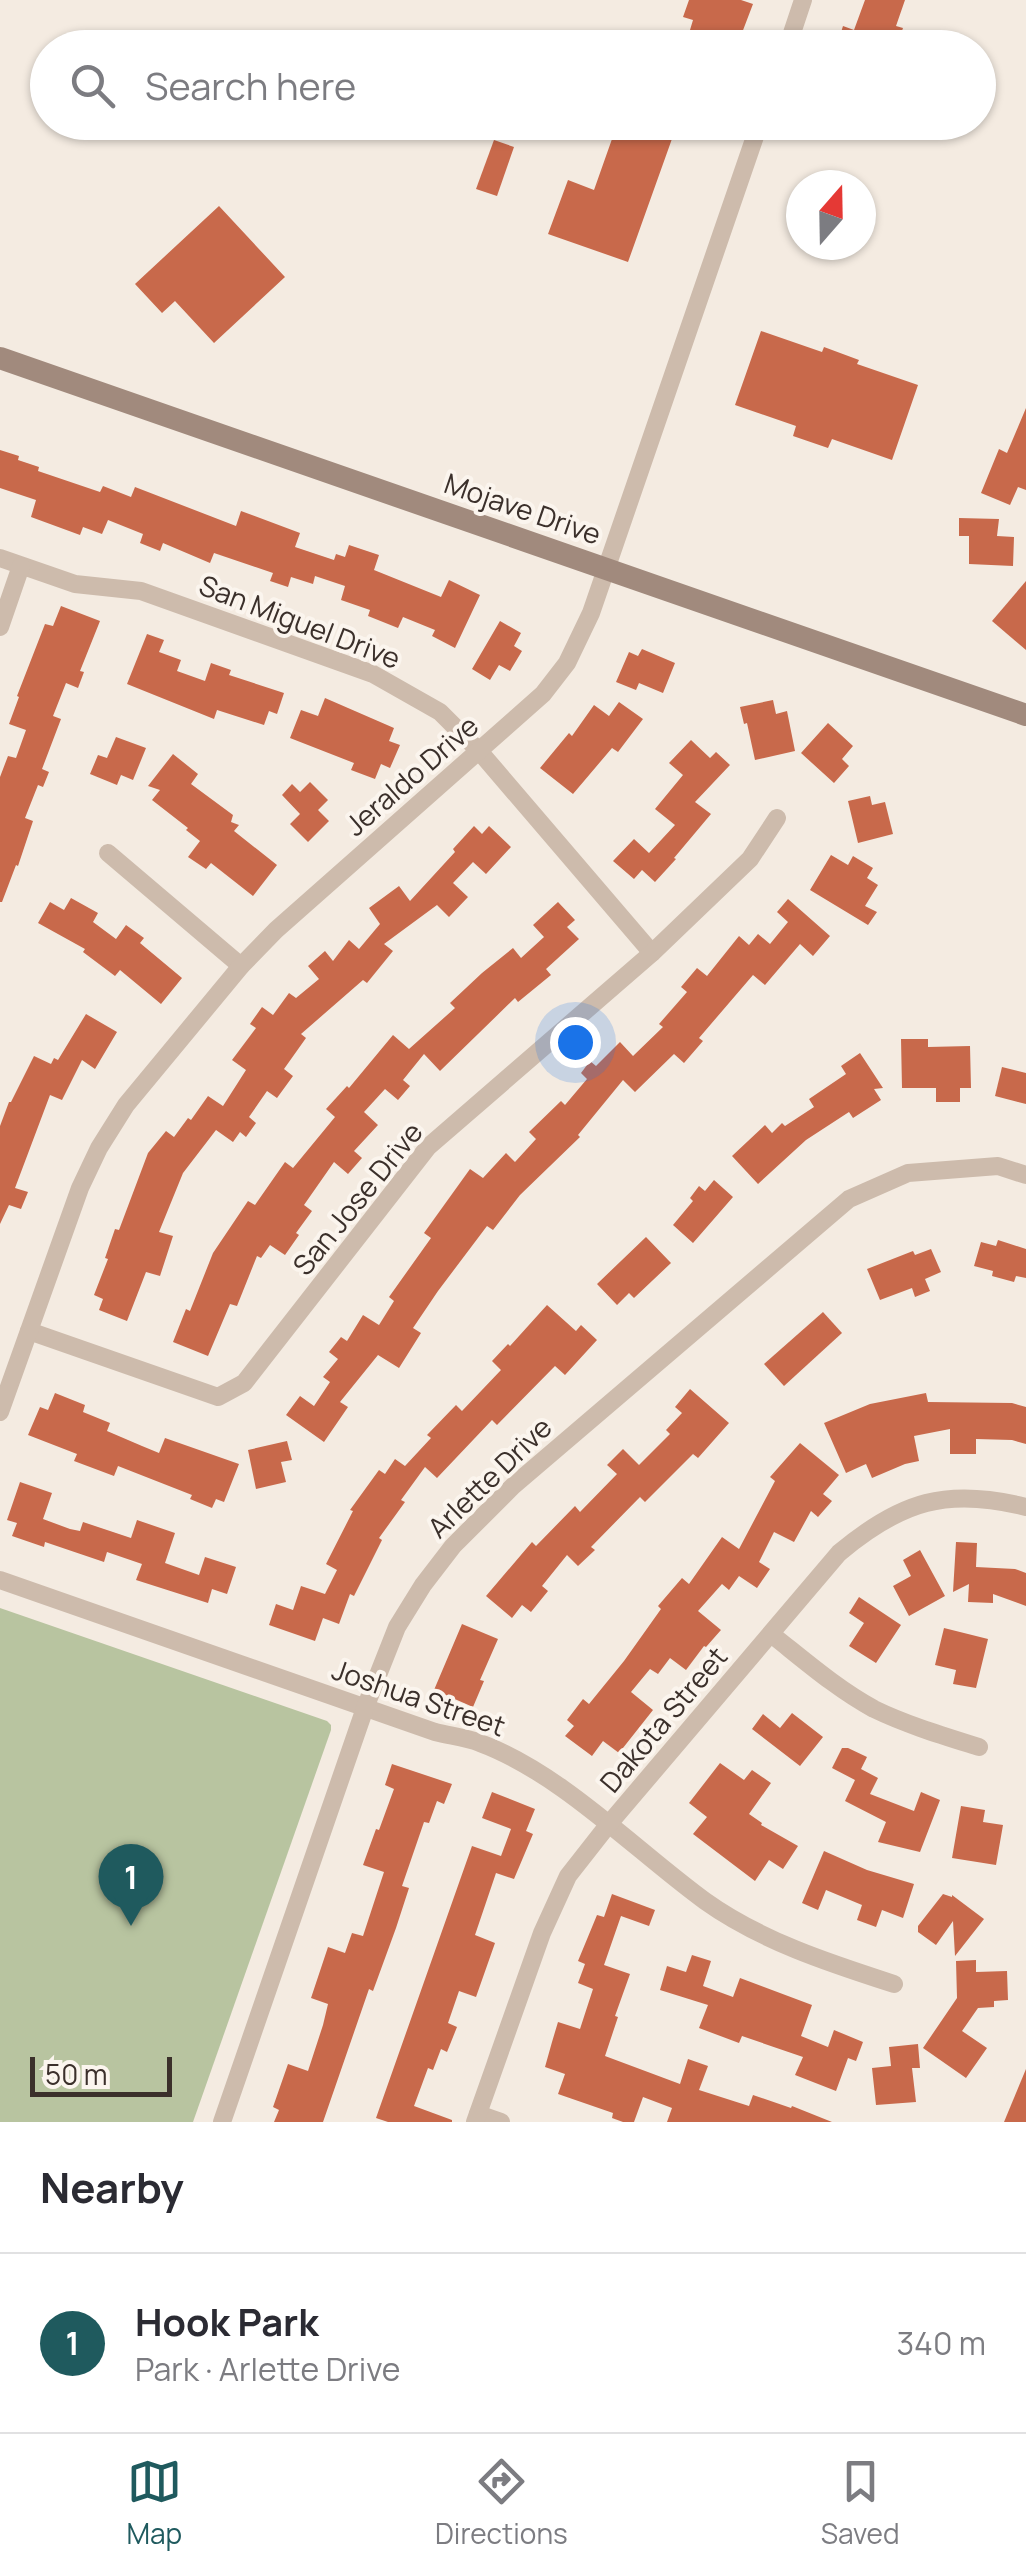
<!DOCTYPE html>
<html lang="en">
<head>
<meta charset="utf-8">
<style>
  :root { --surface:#fff; --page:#f2f2f3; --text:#2b2b33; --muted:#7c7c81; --line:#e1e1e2; --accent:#1f5a5e }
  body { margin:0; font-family:Manrope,sans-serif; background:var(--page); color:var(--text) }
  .compass { position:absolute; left:786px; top:170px; width:90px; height:90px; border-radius:50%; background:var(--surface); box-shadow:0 2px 8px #0004; rotate:20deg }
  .scale { position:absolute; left:30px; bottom:25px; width:142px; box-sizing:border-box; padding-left:10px; border:5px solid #3b302b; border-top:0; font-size:28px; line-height:35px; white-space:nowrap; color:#3b302b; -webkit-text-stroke:8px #fbf5ee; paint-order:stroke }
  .you { position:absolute; left:575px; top:1042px; width:35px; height:35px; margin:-25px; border:8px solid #fff; border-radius:50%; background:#1a73e8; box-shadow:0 0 0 15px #1a73e833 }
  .badge { display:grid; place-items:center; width:65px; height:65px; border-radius:50%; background:var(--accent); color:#fff; font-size:32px; font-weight:700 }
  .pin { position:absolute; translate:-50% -82px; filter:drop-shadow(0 2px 5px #0008) }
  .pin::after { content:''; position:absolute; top:52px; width:35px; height:30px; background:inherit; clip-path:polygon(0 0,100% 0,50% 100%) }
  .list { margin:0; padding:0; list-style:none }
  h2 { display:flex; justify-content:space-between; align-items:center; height:130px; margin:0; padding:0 40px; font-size:42px }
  h2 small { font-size:32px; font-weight:400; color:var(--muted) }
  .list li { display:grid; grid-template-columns:65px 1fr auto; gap:30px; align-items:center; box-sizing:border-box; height:180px; padding:0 40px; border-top:2px solid var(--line) }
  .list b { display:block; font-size:38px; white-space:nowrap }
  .list p { margin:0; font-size:32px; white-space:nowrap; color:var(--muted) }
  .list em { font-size:32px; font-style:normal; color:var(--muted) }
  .icon { flex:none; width:55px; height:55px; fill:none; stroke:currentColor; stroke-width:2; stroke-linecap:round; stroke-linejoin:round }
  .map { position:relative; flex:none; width:1026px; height:2122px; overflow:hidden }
  .search { position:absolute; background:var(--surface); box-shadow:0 2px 8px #0004; left:30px; right:30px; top:30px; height:110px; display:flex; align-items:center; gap:25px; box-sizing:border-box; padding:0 35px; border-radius:55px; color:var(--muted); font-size:38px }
  .sheet { height:310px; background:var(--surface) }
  nav { display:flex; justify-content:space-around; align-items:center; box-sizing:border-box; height:140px; border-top:2px solid var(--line); background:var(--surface); font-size:28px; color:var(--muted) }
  nav a { display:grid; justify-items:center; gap:5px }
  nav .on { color:var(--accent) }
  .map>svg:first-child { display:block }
</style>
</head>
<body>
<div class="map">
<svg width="1026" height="2122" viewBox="0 0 1026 2122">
  <rect width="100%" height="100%" fill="#f4ebe1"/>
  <path fill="#b8c4a0" d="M 0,1608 L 327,1721 L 331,1725 L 331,1730 L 193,2122 L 0,2122 Z"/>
  <g fill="#c8694b">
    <path d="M 689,0 L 741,0 L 753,4 L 737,46 L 690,30 L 693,20 L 683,17 Z"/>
    <path d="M 865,0 L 905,0 L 896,26 L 903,28 L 896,48 L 836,48 L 843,26 L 854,30 Z"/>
    <path d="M 618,122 L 678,122 L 628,262 L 548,234 L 568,180 L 594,190 Z"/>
    <path d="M 494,140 L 514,147 L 497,196 L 476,189 Z"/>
    <path d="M 219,206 L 285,277 L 214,343 L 175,301 L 162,313 L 135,284 Z"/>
    <path d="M 761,331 L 822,352 L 824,347 L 859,360 L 857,364 L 918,385 L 892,460 L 832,439 L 828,448 L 793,436 L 796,426 L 735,405 Z"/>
    <path d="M 1026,408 L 1026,490 L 1018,487 L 1010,505 L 981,493 L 999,449 L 1007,453 Z"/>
    <path d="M 0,450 L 19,456 L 18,460 L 39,467 L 38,471 L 100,492 L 103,486 L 131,497 L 135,487 L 236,526 L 241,511 L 300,533 L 295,547 L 334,560 L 336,554 L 345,557 L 349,545 L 379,555 L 374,570 L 441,597 L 449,580 L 480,595 L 455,648 L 432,636 L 435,630 L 403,617 L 398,628 L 368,616 L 370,610 L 341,600 L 345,586 L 315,576 L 313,584 L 291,577 L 288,587 L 270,581 L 273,573 L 214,553 L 210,563 L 163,543 L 160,551 L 140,543 L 143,534 L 108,520 L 102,534 L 83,527 L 80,535 L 31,517 L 36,500 L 0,488 Z"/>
    <path d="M 959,518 L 999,519 L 997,536 L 1014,537 L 1013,566 L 969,564 L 969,536 L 959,536 Z"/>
    <path d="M 1026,581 L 1026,650 L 992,621 Z"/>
    <path d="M 61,606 L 100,621 L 80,671 L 84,672 L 78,688 L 66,683 L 53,716 L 61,719 L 42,769 L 49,772 L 43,787 L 38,785 L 25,818 L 33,821 L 18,866 L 16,865 L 2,902 L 0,902 L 0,777 L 8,756 L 16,758 L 26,730 L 9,724 L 19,697 L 17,696 L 45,624 L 53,626 Z"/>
    <path d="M 500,621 L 521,633 L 514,646 L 522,651 L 510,671 L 499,665 L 490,680 L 472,669 Z"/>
    <path d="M 147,634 L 164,640 L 159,652 L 181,660 L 177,671 L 205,681 L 211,663 L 231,670 L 229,675 L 284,693 L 277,714 L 269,711 L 264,725 L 217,710 L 214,719 L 127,684 Z"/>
    <path d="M 642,649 L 675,663 L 663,693 L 639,683 L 636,690 L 616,682 L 629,652 L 638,656 Z"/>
    <path d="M 325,698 L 394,728 L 389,741 L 400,745 L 390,768 L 381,764 L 375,779 L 351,770 L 354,763 L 290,738 L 301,710 L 318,716 Z"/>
    <path d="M 773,700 L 776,714 L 787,711 L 795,751 L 755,760 L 747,723 L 744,724 L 740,707 Z"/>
    <path d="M 619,702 L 643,719 L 618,752 L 612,748 L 573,794 L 540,768 L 569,733 L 572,736 L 594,705 L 609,716 Z"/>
    <path d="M 828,723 L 853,746 L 842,759 L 849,766 L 834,783 L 801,753 Z"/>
    <path d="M 116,737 L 146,748 L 133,780 L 121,775 L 117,785 L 90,774 L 98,755 L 107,758 Z"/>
    <path d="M 691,740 L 710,758 L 716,752 L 730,765 L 695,802 L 711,814 L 674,858 L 676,859 L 655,882 L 642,870 L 634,879 L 613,861 L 634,839 L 649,853 L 675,825 L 655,809 L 683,775 L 669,763 Z"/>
    <path d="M 173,754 L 198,774 L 191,784 L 233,815 L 231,822 L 239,825 L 234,831 L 277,865 L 253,896 L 211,863 L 206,869 L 188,857 L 200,841 L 186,830 L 188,828 L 152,800 L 160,790 L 148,786 Z"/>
    <path d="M 310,782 L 328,800 L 318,810 L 329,821 L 308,842 L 290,824 L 300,814 L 282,795 L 292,784 L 300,792 Z"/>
    <path d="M 870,796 L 872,805 L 885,802 L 893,834 L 858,843 L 848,801 Z"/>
    <path d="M 474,826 L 482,834 L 489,826 L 511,847 L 486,874 L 473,862 L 453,883 L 468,897 L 449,917 L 437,905 L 384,944 L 393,951 L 367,983 L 363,980 L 301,1034 L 306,1038 L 284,1069 L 293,1076 L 277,1098 L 267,1091 L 249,1117 L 256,1123 L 246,1137 L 240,1132 L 233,1142 L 216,1130 L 183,1173 L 159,1232 L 173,1236 L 160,1276 L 146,1272 L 127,1321 L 99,1310 L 103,1299 L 94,1295 L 108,1259 L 105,1258 L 115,1229 L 119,1230 L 148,1153 L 166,1131 L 174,1137 L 188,1118 L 191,1120 L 208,1096 L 223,1106 L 246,1070 L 232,1060 L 256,1028 L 250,1024 L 262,1007 L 273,1015 L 289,993 L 296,998 L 319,979 L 308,966 L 325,951 L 333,961 L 349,940 L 359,949 L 380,924 L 369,908 L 399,886 L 410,901 L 455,852 L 453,849 Z"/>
    <path d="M 831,855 L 848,865 L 853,856 L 873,868 L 867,878 L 878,885 L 865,906 L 877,912 L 868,925 L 810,890 Z"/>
    <path d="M 71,898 L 98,913 L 93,922 L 116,939 L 126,925 L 144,938 L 140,943 L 182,978 L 161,1004 L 120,970 L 115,976 L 83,952 L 85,949 L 38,923 L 50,902 L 64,910 Z"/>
    <path d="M 788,899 L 830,936 L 813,956 L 800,944 L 765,985 L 753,975 L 699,1038 L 703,1041 L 684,1063 L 674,1054 L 635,1092 L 623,1080 L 578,1135 L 580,1137 L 520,1195 L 493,1230 L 487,1226 L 438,1291 L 413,1328 L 421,1333 L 399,1368 L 378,1355 L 340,1402 L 348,1407 L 324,1442 L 286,1415 L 300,1396 L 314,1406 L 330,1382 L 323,1377 L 338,1359 L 329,1352 L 341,1337 L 347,1341 L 363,1315 L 379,1325 L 394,1301 L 389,1297 L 431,1238 L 424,1233 L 470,1169 L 483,1178 L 506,1153 L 515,1162 L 536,1139 L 529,1132 L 561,1101 L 565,1105 L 587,1079 L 581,1073 L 590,1061 L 596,1066 L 620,1042 L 633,1056 L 663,1027 L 659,1024 L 687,992 L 681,987 L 697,968 L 707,976 L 739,936 L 749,945 L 758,934 L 770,944 L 788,922 L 777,912 Z"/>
    <path d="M 558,902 L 575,920 L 567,927 L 579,939 L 546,969 L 551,975 L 518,1002 L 515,998 L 440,1071 L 424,1054 L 403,1080 L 410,1086 L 398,1100 L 385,1089 L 364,1112 L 378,1125 L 354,1151 L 362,1158 L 348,1174 L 334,1162 L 304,1205 L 312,1211 L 296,1233 L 299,1235 L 285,1255 L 270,1245 L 261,1258 L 257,1256 L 237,1306 L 230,1304 L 208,1356 L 173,1342 L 186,1309 L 190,1311 L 213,1253 L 248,1201 L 255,1205 L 285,1162 L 293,1168 L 335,1117 L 326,1109 L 347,1086 L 349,1088 L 393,1035 L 409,1049 L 455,1008 L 450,1003 L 482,973 L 513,948 L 521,958 L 544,937 L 533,925 Z"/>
    <path d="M 86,1014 L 117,1032 L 95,1069 L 82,1060 L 62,1100 L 50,1095 L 15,1188 L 28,1192 L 21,1209 L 9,1205 L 0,1224 L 0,1126 L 9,1102 L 11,1102 L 34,1056 L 51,1064 L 54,1058 L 58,1060 Z"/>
    <path d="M 901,1039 L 928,1039 L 928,1047 L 970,1046 L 971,1088 L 960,1088 L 960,1102 L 936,1102 L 936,1088 L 902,1088 Z"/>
    <path d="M 860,1053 L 883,1088 L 874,1089 L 881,1100 L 853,1118 L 849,1112 L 806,1140 L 758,1184 L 732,1156 L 765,1125 L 772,1133 L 782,1123 L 785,1126 L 814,1107 L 809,1099 L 846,1074 L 841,1066 Z"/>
    <path d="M 1002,1067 L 1026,1073 L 1026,1104 L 995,1096 Z"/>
    <path d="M 714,1180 L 733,1197 L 693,1243 L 673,1225 L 693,1201 L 690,1198 L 699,1186 L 705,1191 Z"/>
    <path d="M 646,1237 L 671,1263 L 634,1298 L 629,1293 L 617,1305 L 597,1284 Z"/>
    <path d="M 998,1240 L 1026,1249 L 1026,1278 L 1016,1276 L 1014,1282 L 992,1276 L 993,1271 L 974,1266 L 981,1242 L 996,1246 Z"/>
    <path d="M 931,1249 L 941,1272 L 925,1279 L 930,1291 L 915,1297 L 912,1288 L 880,1300 L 867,1269 L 913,1251 L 915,1255 Z"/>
    <path d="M 547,1305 L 576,1331 L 581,1325 L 597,1340 L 565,1375 L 555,1366 L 497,1425 L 492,1420 L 437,1478 L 425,1467 L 401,1500 L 405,1502 L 379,1538 L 382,1540 L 354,1596 L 350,1594 L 339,1624 L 323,1618 L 315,1641 L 269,1625 L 276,1604 L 293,1610 L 301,1586 L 325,1594 L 337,1570 L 326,1564 L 353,1511 L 350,1510 L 379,1470 L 385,1474 L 395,1459 L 405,1466 L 431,1438 L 427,1435 L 456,1405 L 462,1411 L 501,1370 L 492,1361 L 508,1344 L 510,1346 Z"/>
    <path d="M 823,1312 L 842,1333 L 784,1386 L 764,1364 Z"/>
    <path d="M 690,1389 L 729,1423 L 698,1458 L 693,1454 L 645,1502 L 640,1497 L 591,1547 L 595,1550 L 578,1566 L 567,1555 L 542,1586 L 548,1591 L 531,1612 L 522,1605 L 512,1618 L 486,1596 L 532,1542 L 536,1546 L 575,1506 L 580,1512 L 617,1474 L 607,1465 L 623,1449 L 639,1465 L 670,1434 L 666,1430 L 682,1413 L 675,1407 Z"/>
    <path d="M 55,1393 L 85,1405 L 83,1412 L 110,1423 L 107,1431 L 142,1446 L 159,1453 L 165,1438 L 239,1464 L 224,1502 L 216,1499 L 212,1508 L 190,1499 L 192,1495 L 118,1466 L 114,1476 L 74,1461 L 77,1454 L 28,1435 L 40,1407 L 48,1410 Z"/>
    <path d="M 926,1393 L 928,1402 L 1012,1403 L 1026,1407 L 1026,1444 L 1012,1440 L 976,1439 L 976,1454 L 950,1454 L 950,1429 L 914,1436 L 919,1461 L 905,1464 L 872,1478 L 866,1464 L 846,1473 L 824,1423 L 870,1404 Z"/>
    <path d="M 287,1441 L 292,1460 L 281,1462 L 286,1482 L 256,1489 L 248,1450 Z"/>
    <path d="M 800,1443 L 839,1475 L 823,1494 L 832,1501 L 818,1517 L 811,1511 L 794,1542 L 774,1532 L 759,1562 L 770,1569 L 757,1588 L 739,1576 L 729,1590 L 722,1584 L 698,1611 L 721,1630 L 706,1647 L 704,1646 L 686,1670 L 670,1658 L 658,1674 L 650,1669 L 631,1692 L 653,1710 L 619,1753 L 603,1741 L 592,1756 L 565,1736 L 574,1726 L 567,1720 L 583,1699 L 589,1704 L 624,1661 L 661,1609 L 658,1606 L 682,1578 L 689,1584 L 722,1537 L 739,1549 L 775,1481 L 770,1477 Z"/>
    <path d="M 20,1482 L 52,1493 L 43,1519 L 70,1529 L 80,1531 L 83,1522 L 131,1538 L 137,1520 L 175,1533 L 165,1563 L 199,1575 L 205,1557 L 236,1567 L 227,1594 L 212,1589 L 208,1603 L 136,1580 L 142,1564 L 107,1552 L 104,1562 L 45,1542 L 44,1547 L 12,1536 L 17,1523 L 7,1520 Z"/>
    <path d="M 956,1542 L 977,1543 L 976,1567 L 1015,1569 L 1026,1573 L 1026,1606 L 993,1594 L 993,1603 L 968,1602 L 969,1584 L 953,1592 Z"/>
    <path d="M 920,1550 L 945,1596 L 909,1616 L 893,1586 L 911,1576 L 903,1560 Z"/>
    <path d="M 859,1597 L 901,1625 L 876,1663 L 849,1646 L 864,1623 L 849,1613 Z"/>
    <path d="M 462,1624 L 498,1639 L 480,1680 L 484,1681 L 473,1707 L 434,1690 Z"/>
    <path d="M 944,1628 L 988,1639 L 976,1688 L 953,1684 L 956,1670 L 935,1665 Z"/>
    <path d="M 792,1713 L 823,1737 L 800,1766 L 752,1729 L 763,1714 L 780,1728 Z"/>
    <path d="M 842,1748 L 848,1748 L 867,1757 L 861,1769 L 878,1778 L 870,1794 L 914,1811 L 921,1792 L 940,1800 L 920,1852 L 878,1842 L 886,1822 L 845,1801 L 855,1780 L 832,1768 Z"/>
    <path d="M 720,1763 L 744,1780 L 752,1770 L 771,1783 L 749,1814 L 762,1823 L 761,1825 L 798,1846 L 783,1869 L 769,1860 L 755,1881 L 693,1834 L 707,1817 L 689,1803 Z"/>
    <path d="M 392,1764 L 452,1784 L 444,1804 L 437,1801 L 429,1823 L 424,1822 L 402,1886 L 409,1888 L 396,1928 L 373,1991 L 369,1989 L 323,2122 L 274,2122 L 279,2110 L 273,2107 L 288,2064 L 308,2071 L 323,2025 L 328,2004 L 311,1998 L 328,1947 L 345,1953 L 352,1933 L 363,1936 L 384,1872 L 363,1865 L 376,1829 L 379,1830 L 394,1789 L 385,1785 Z"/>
    <path d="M 492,1792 L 535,1809 L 526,1831 L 533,1834 L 514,1879 L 496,1873 L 475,1935 L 495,1943 L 476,1997 L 459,1991 L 448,2023 L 457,2027 L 447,2052 L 441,2049 L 433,2070 L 428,2068 L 414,2106 L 452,2120 L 452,2122 L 388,2122 L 376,2118 L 472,1846 L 501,1856 L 511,1829 L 482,1818 Z"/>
    <path d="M 961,1806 L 985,1810 L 983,1822 L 1003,1825 L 996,1865 L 952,1858 Z"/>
    <path d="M 824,1851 L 867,1870 L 914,1884 L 903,1918 L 882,1910 L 876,1927 L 857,1920 L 862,1905 L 826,1890 L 818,1910 L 802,1903 Z"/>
    <path d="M 612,1894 L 655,1910 L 649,1926 L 621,1916 L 604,1965 L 630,1974 L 615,2016 L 618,2017 L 605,2056 L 680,2084 L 688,2059 L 708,2066 L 699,2090 L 749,2106 L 753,2095 L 791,2108 L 792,2106 L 832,2122 L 667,2122 L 672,2108 L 643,2097 L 634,2122 L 623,2122 L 612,2118 L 613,2113 L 558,2094 L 565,2074 L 545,2067 L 552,2042 L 558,2022 L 580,2029 L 593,1989 L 578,1983 L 585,1964 L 578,1961 L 597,1915 L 604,1917 Z"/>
    <path d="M 943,1894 L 952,1897 L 952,1895 L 984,1919 L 955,1956 L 953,1921 L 936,1945 L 918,1932 L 918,1926 Z"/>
    <path d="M 692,1955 L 711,1961 L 703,1986 L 733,1997 L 740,1978 L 812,2005 L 801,2036 L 828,2047 L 834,2030 L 863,2042 L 856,2061 L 848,2058 L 836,2091 L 795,2075 L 803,2057 L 742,2036 L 739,2043 L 699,2028 L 708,2005 L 660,1990 L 667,1966 L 686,1972 Z"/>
    <path d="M 976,1960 L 976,1972 L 1007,1971 L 1008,2000 L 994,2001 L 994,2007 L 978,2008 L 962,2031 L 987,2048 L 966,2078 L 923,2048 L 957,1998 L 956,1961 Z"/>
    <path d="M 918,2044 L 920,2068 L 912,2068 L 916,2102 L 876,2105 L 872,2068 L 891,2066 L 889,2047 Z"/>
    <path d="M 1026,2069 L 1026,2122 L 1004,2122 Z"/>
  </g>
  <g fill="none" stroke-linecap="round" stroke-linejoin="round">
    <g stroke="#cdbbac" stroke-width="18">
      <path d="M 787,48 L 803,0"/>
      <path d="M 0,558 L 75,584 L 141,591 L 373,674 L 440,712 L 480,752 L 652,953"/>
      <path d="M 0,627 L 21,566"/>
      <path d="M 108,853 L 241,966"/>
      <path d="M 29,1331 L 218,1397 L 244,1383 L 428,1147 L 652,953 L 750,859 L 777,818"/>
      <path d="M 0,1412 L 80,1188 L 99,1148 L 126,1105 L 241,966 L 276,930 L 543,694 L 567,663 L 591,613 L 760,122"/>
      <path d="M 0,1580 L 435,1732 C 450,1736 466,1737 480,1743 C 561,1773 635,1850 705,1901 C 761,1941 829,1963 894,1984"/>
      <path d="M 771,1634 C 804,1660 837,1689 874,1709 C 907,1725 944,1736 979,1747"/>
      <path d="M 478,2114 L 501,2122"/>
      <path d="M 222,2122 L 365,1708 L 397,1627 L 423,1585 L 453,1546 L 513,1486 L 849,1199 L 908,1173 L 998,1166 L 1026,1175"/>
      <path d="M 475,2122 L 542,1933 L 568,1876 L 608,1825 L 839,1553 C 901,1501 947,1487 1026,1507"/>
    </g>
    <path stroke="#a18a7d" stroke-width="22" d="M 0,358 L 1026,715"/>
  </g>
  <g text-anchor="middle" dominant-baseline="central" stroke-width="8" stroke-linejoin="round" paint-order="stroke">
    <g font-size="28" fill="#3b302b" stroke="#fbf5ee">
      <text transform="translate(523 508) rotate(19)">Mojave Drive</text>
      <text transform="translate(300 621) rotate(21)">San Miguel Drive</text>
      <text transform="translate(411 775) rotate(-41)">Jeraldo Drive</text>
      <text transform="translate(357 1198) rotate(-51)">San Jose Drive</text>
      <text transform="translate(489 1477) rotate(-44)">Arlette Drive</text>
      <text transform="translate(419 1697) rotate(19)">Joshua Street</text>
      <text transform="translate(663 1719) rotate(-50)">Dakota Street</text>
    </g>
  </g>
</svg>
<svg class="compass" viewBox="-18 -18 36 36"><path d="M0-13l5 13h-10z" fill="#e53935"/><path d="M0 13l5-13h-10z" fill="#7c7c81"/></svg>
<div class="scale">50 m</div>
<div class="you"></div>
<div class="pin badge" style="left:131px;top:1926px">1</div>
<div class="search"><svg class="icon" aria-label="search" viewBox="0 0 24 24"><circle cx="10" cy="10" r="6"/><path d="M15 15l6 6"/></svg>Search here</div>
</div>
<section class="sheet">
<h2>Nearby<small></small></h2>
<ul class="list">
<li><span class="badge">1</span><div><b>Hook Park</b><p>Park · Arlette Drive</p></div><em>340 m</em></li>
</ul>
</section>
<nav>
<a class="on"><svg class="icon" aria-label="map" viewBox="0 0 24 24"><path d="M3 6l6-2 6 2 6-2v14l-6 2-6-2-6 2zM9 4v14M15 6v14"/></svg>Map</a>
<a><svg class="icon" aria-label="directions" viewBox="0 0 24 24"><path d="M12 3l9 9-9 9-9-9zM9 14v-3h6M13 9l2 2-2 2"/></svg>Directions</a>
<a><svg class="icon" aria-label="saved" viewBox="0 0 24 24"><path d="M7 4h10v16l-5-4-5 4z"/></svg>Saved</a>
</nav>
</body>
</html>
